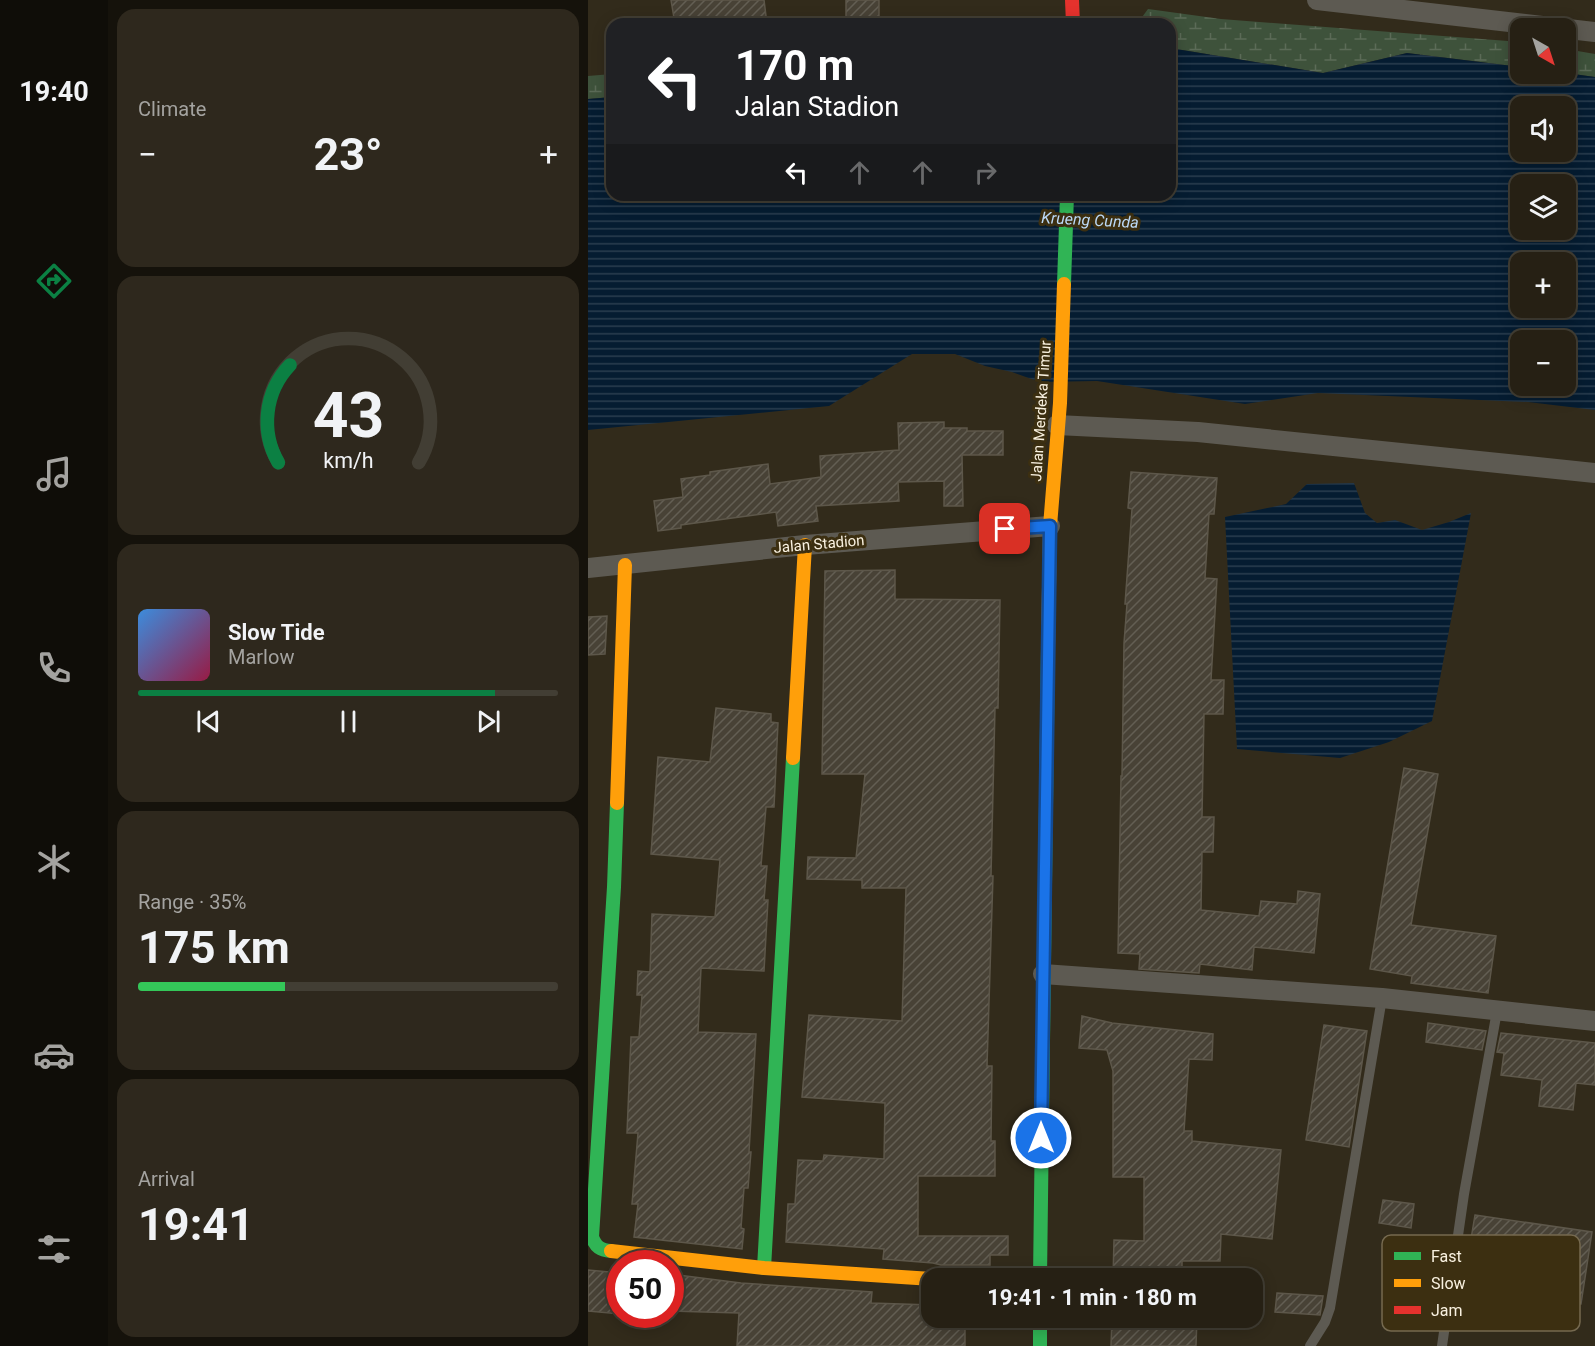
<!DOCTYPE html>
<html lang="en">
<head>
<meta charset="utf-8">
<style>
	body { margin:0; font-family:Roboto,sans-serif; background:#2e281d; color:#f1f3f6; height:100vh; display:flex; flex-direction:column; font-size:22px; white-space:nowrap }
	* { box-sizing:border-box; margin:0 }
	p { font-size:20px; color:#a4a3a0 }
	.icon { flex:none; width:33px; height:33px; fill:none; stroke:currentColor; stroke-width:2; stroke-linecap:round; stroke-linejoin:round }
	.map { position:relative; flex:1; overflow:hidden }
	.details { display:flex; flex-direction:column; gap:9px; padding:9px; background:#15120b; width:480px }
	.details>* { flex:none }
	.banner { position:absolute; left:18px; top:18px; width:570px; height:183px; border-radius:18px; box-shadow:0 3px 15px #0003,0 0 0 2px #423e34; background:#202124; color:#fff; overflow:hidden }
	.needle { width:39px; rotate:141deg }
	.fabs { position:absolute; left:922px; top:18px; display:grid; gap:12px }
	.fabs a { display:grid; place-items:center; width:66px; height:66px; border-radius:12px; background:#262014; box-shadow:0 3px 15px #0003,0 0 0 2px #423e34; font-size:30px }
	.speed { position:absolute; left:18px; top:1250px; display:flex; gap:12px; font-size:30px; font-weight:700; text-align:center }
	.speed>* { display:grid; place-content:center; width:78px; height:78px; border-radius:50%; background:#262014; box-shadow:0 3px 15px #0003,0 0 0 2px #423e34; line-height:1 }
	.speed .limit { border:9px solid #d22; background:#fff; color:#111 }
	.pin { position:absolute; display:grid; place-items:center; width:51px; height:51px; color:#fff; margin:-26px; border-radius:12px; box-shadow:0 3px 9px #0006 }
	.me { position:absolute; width:66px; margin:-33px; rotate:0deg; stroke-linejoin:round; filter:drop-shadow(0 0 4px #0008) }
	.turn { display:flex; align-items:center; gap:21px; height:126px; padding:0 30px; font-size:27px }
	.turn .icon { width:78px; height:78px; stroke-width:2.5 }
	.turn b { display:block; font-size:42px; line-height:51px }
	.lanes { display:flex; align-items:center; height:57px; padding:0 30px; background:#0003; justify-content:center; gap:30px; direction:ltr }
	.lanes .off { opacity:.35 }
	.big { font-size:45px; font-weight:700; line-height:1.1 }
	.details .tile { flex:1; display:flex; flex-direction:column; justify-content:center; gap:9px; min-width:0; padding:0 21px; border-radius:18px; background:#2e281d }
	.details .dial { align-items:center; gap:0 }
	.dial svg { height:156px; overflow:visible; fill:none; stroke:#423e34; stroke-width:7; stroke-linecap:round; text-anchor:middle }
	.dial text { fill:#f1f3f6; stroke:none }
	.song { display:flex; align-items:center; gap:18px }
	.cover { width:72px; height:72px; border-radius:9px; background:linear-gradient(135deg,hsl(210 70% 55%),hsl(340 70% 35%)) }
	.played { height:6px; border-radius:3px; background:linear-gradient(90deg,#0b8043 85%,#423e34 85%) }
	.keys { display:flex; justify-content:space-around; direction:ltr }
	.heat { display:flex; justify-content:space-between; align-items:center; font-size:33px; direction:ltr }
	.charge { height:9px; border-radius:4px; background:linear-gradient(90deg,#34c759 35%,#423e34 0) }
	.trip { position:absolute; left:333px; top:1268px; width:342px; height:60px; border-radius:18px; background:#262014; box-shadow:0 3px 15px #0003,0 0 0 2px #423e34; font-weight:700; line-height:60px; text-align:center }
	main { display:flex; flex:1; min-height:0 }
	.menu { display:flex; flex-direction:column; width:108px; justify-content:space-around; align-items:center; background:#0f0d08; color:#a4a3a0 }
	.menu .icon { width:42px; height:42px }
	.menu .current { color:#0b8043 }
	.menu b { font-size:27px; color:#f1f3f6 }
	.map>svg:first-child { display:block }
	.wetland { fill:url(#wetland-marsh) }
	.water { fill:url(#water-rules); fill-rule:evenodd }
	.building { fill:url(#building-hatch); stroke:#5d574a; stroke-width:1.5 }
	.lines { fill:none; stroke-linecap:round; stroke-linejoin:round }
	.lane { stroke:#5d5a52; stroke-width:10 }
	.street { stroke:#5d5a52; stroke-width:20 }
	.fast { stroke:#30b455; stroke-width:14 }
	.slow { stroke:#ff9f0a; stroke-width:14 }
	.jam { stroke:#e5322d; stroke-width:14 }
	.route-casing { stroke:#114b97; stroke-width:15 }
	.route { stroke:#1a73e8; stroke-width:10 }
	.labels { text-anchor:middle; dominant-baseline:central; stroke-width:6; stroke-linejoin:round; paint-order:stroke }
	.street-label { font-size:15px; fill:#f9f1e0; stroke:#3c2f11 }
	.water-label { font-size:16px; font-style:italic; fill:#bcdaf8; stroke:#3c2f11 }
	.key { fill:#3c2f11; stroke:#75694f; stroke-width:1.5 }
	.key-label { font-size:16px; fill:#f9f1e0 }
</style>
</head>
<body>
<main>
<nav class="menu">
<b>19:40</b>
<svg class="icon current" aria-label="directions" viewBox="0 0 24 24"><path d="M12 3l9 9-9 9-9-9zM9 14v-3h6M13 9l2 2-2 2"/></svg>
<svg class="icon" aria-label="music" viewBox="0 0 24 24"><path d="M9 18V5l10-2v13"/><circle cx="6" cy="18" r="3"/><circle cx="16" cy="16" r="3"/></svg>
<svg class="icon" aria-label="phone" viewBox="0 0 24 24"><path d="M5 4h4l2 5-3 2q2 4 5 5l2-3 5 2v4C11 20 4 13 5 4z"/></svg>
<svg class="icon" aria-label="climate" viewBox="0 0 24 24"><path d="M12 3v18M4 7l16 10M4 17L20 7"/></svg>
<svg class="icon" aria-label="car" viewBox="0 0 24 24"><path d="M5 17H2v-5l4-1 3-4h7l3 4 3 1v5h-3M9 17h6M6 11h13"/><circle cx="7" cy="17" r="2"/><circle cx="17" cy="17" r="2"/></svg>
<svg class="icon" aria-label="filters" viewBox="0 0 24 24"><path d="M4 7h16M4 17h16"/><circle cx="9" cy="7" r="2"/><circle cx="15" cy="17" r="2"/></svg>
</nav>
<section class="details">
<div class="tile"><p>Climate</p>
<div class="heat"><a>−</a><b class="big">23°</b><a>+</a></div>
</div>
<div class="tile dial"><svg viewBox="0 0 100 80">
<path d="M14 69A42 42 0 1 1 86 69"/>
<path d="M14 69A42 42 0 0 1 20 19" stroke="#0b8043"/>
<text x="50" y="56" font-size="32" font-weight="700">43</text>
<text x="50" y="72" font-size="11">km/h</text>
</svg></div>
<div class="tile">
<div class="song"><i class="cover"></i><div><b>Slow Tide</b><p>Marlow</p></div></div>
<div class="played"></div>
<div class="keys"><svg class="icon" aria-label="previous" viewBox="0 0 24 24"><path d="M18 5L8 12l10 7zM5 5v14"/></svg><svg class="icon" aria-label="pause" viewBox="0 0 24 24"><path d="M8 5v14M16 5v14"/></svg><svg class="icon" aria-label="next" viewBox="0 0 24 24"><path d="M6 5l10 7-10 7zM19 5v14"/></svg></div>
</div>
<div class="tile"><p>Range · 35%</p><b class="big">175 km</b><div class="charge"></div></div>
<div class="tile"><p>Arrival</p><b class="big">19:41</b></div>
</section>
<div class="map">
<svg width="1007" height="1346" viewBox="0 0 1007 1346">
	<defs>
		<pattern id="wetland-marsh" width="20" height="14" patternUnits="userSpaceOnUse" patternTransform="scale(1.5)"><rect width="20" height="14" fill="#3e523b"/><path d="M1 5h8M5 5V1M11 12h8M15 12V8" fill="none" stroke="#5b6b57"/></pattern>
		<pattern id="water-rules" width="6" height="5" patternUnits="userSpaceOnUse" patternTransform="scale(1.5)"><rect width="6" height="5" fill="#051c31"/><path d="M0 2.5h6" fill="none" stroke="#2a3d4f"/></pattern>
		<pattern id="building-hatch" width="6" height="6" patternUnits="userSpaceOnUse" patternTransform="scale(1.5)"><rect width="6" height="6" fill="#484236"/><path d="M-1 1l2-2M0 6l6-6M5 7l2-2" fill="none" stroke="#635e53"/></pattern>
	</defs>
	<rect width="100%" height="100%" fill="#322b1b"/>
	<!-- wetland -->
	<path class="wetland" d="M560,9L633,19L933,42V67L819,53L735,73L582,48V24H549Z
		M978,49L1007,54V77L978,73Z
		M24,74V97L0,99V76Z"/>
	<!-- water -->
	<path class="water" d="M582,48L735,73L819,53L933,67V74L978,73L1007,77V410L940,402L730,393L657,404L509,381L452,382L424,372L397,366L367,354H324L241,406L0,430V99L24,97V195H582ZM933,106H978V152H933ZM933,184H978V230H933ZM933,262H978V308H933ZM933,340H978V386H933Z
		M766,483L777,513L789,523L807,520L834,530L861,522L883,513L844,721L801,742L752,758L649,749L637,517L698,504L719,484Z"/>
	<!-- building -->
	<path class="building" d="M83,0H176L179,24H87Z
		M258,0H291V20L258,21Z
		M356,422V428H379V431H415V455H374L375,506H356V481L310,482L311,501L228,506L230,521L190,526L188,512L93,525V528L70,531L66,501L95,497L93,479L122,475V472L180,464L182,484L233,477L232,456L311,450L310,423Z
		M543,472L629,478L626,514H621L617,578L629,579L623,680H636L635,714H616L614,817H626L625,852H614L613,910L671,916L673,901L709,904L710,891L732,894L726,953L666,947L664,970L612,964L611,973L551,969L552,954L530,953L533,776H534L536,643L539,604H537L544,509L540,508Z
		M307,570V599L412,600L410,708H407L403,876H405L399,1066H404L403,1141H407V1176H330V1236H420V1255H402V1265H353L345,1263L295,1259L296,1249L198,1242L200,1204H207L210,1160L235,1161L236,1155L296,1159L297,1103L214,1097L221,1015L314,1021L318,888H274V880L219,879L220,857L268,858L277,774H234L237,571Z
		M19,616L17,654L0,655V617Z
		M128,708L183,714V722L190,723L186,807H178L173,866H179L176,900H180L176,971L113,968L110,1032L168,1034L161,1152H163L160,1188H156L153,1228L156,1229L154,1249L46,1237L50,1204H44L50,1133H39L43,1037H51L54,995H49L50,971L62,972L64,914L127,917L132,860L63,854L70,757L122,762Z
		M816,768L850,774L823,925L908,936L900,993L823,983L824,976L782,969Z
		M494,1016L524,1023L625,1034L624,1060L601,1059L596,1131H604V1141L693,1150L684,1239L633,1234L632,1261H594V1278H525L526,1240L556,1241V1177H525V1071L519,1050L491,1048Z
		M840,1023L898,1031L894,1050L838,1042Z
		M736,1025L779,1031L761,1147L718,1140Z
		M913,1033L1007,1043V1085L988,1083L985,1110L951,1106L954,1080L913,1075L916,1053L909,1052Z
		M795,1200L826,1204L823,1228L791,1223Z
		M887,1215L1004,1232L993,1304L972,1301L981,1247L942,1242L937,1271L879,1263Z
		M0,1270L32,1273V1314L0,1311Z
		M90,1275L153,1283L284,1292L283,1303L344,1305V1317H377V1346H149L151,1313L82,1311V1280H90Z
		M689,1293L735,1296L732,1315L687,1312Z
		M524,1317H609L608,1346H523Z"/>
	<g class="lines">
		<!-- lane -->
		<path class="lane" d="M722,1346L737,1322L742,1308L794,998
			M854,1346L876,1194L909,1011"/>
		<!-- street -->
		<path class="street" d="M729,0L1007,32
			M469,425L610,432L1007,473
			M0,568L217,545L462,526
			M455,974L794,998L1007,1021"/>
		<!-- fast -->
		<path class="fast" d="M476,284L479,195
			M23,1251C12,1250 8,1247 4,1237L26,887L29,803
			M176,1268L205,758
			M452,1278L460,648
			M452,1317V1346"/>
		<!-- slow -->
		<path class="slow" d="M460,648L462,526L472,403L476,284
			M205,758L217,545
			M29,803L37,565
			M23,1251L176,1268L344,1279"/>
		<!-- jam -->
		<path class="jam" d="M484,0L485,24"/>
	</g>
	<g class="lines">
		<!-- route casing -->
		<g class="route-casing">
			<path id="route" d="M417,529L462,526L453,1138"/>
		</g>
		<!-- route -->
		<use href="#route" class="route"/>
	</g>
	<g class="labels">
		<!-- street labels -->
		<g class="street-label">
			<text transform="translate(453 411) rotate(-86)">Jalan Merdeka Timur</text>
			<text transform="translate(231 544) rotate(-5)">Jalan Stadion</text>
		</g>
		<!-- water labels -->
		<g class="water-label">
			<text transform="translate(502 220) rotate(3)">Krueng Cunda</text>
		</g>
	</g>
	<!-- legend -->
	<rect x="794" y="1235" width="198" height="96" rx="9" class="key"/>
	<rect x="806" y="1252" width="27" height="8" fill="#30b455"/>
	<rect x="806" y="1279" width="27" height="8" fill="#ff9f0a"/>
	<rect x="806" y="1306" width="27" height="8" fill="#e5322d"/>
	<g class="key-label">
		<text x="843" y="1262">Fast</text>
		<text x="843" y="1289">Slow</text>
		<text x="843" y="1316">Jam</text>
	</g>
</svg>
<div class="fabs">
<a><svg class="needle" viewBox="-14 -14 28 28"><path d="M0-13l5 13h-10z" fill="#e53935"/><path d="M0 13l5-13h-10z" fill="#a4a3a0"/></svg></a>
<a><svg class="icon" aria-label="sound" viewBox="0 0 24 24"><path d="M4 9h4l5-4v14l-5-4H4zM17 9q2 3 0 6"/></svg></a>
<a><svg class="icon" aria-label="layers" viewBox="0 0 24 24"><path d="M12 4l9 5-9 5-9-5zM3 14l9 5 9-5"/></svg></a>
<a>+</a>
<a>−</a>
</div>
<div class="speed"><div class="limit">50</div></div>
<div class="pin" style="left:417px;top:529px;background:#d93025"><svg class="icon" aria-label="arrive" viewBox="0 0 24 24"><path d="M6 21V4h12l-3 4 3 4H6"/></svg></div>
<svg class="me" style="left:453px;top:1138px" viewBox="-20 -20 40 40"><circle r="17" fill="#1a73e8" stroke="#fff" stroke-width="3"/><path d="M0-11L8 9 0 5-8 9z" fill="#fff"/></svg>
<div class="trip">19:41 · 1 min · 180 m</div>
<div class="banner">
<div class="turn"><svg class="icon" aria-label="left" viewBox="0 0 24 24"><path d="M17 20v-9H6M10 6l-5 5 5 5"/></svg><div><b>170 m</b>Jalan Stadion</div></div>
<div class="lanes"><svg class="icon" aria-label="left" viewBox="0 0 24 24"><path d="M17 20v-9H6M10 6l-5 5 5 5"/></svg><svg class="icon off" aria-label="ahead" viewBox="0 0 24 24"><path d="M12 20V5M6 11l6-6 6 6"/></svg><svg class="icon off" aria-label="ahead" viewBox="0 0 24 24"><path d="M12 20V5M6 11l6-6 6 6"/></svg><svg class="icon off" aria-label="right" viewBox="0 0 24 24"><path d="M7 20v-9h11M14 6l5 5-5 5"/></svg></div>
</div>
</div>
</main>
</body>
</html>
